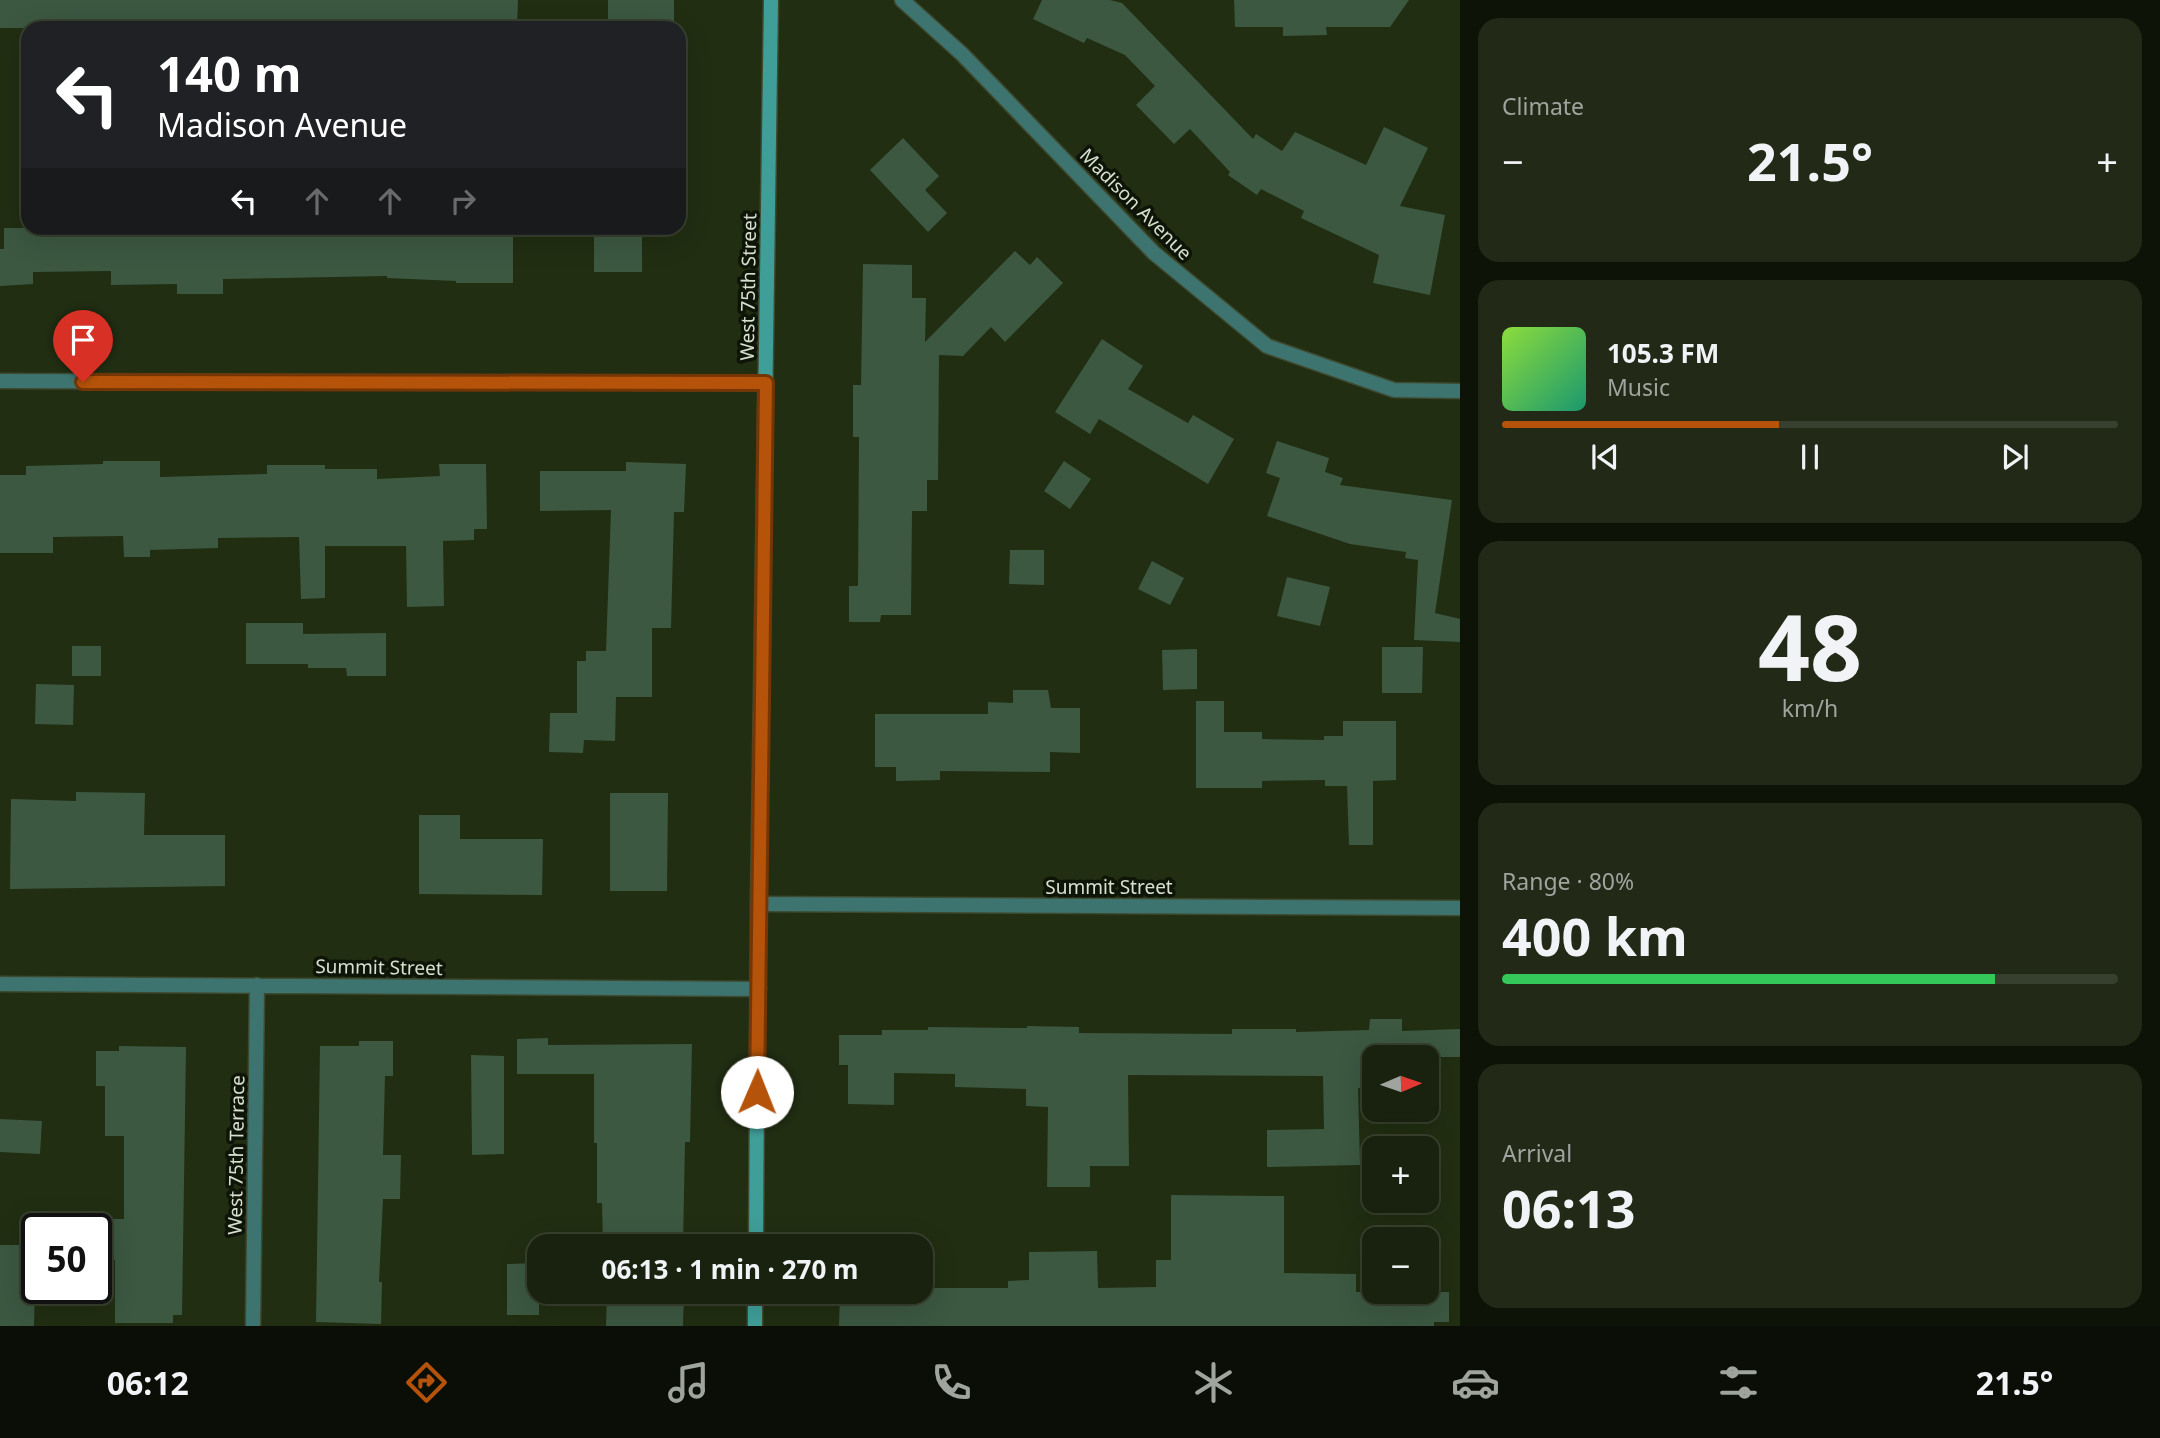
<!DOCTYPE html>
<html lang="en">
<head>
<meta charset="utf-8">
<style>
	body { margin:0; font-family:"Noto Sans",sans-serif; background:#222a17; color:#f1f3f6; height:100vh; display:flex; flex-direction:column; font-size:26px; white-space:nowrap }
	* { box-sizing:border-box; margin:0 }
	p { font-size:23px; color:#9fa49e }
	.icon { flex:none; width:38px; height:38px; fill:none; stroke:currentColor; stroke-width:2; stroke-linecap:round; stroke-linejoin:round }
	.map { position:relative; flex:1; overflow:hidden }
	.panel { display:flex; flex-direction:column; gap:18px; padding:18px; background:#0e1308; width:700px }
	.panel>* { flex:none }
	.hud { position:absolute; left:21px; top:21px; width:665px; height:214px; border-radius:21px; box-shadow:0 7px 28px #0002,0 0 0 2px #373f2e; background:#202124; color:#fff; overflow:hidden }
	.needle { width:46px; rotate:88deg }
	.tools { position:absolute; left:1362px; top:1045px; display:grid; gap:14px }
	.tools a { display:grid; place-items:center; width:77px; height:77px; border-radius:14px; background:#19220e; box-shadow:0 7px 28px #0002,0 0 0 2px #373f2e; font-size:35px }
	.speed { position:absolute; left:21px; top:1213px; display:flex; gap:14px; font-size:35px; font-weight:700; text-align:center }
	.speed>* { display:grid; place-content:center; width:91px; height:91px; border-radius:50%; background:#19220e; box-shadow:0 7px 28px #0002,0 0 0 2px #373f2e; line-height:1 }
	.speed .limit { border:4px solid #111; border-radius:10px; background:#fff; color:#111 }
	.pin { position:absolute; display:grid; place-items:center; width:60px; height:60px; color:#fff; margin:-72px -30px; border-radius:50% 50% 50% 0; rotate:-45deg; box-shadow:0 0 7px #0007 }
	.pin .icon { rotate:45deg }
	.me { position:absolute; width:77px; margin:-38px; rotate:1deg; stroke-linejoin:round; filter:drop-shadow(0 0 5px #0008) }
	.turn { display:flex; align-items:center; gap:24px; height:147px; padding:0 21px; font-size:32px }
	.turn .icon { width:91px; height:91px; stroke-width:2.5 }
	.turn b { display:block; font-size:49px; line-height:60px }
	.lanes { display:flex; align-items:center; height:66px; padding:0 21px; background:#0003; justify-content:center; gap:35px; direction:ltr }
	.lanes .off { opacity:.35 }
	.big { font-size:52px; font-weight:700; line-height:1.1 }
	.panel .card { flex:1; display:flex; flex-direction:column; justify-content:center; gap:10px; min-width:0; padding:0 24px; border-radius:21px; background:#222a17 }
	.panel .dial { align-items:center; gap:0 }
	.dial b { font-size:91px; line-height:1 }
	.song { display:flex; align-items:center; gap:21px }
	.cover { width:84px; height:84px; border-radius:10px; background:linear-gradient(135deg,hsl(90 70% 55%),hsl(160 70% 35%)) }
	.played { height:7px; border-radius:4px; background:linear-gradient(90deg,#b45309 45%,#373f2e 45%) }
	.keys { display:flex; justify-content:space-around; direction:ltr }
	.heat { display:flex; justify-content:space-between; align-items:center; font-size:38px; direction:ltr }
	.charge { height:10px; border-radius:5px; background:linear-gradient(90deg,#34c759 80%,#373f2e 0) }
	.trip { position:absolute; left:527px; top:1234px; width:406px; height:70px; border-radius:21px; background:#19220e; box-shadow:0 7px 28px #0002,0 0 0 2px #373f2e; font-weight:700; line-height:70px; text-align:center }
	.tab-bar { display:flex; height:112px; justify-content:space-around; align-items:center; background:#0a0e06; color:#9fa49e }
	.tab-bar .icon { width:49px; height:49px }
	.tab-bar .on { color:#b45309 }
	.tab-bar b { font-size:32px; color:#f1f3f6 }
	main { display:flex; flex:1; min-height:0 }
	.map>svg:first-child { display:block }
	.building { fill:#3c5841 }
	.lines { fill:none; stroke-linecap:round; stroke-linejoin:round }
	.street-casing { stroke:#3e4a30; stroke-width:17 }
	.secondary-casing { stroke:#3e4a30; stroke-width:17 }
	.street { stroke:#3d7470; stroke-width:14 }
	.secondary { stroke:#3f9e98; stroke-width:14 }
	.route-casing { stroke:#753606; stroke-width:18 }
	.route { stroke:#b45309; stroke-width:12 }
	.labels { text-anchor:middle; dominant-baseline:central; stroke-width:7; stroke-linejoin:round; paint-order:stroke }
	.street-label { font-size:19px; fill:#d6e0ce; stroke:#0e1408 }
</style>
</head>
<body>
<main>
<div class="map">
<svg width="1460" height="1326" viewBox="0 0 1460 1326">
	<rect width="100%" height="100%" fill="#212e12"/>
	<!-- building -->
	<path class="building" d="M0,0H518L517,28H0Z
		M608,0H674V28H608Z
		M1042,0H1110L1122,3L1253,139L1256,134L1282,151L1295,132L1366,165L1384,127L1428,148L1400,206L1445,215L1430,295L1373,283L1379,255L1301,218L1304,211L1261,189L1257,195L1228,175L1230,172L1190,129L1174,144L1136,105L1155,86L1125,55L1087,38L1084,43L1033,19Z
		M1234,0H1409L1390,27H1326L1327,35L1283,36V27H1235Z
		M903,138L939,176L925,190L947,213L928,232L870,170Z
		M4,228H513V283H456V281L387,278V276L223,279V294H177V284L111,285V271L33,272V284L0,286V249H4Z
		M594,228H642V272H594Z
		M1015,251L1030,265L1037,257L1063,283L1005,342L991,327L963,356L939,355L938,480H927V511H912L911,615H881L880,622H849V586H858L859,437H853V385H861L863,264L912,265V298H926L925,342Z
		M1102,339L1143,366L1128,389L1188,423L1193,415L1234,439L1208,484L1099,419L1090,434L1055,412Z
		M1277,441L1329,458L1325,472L1343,478L1340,485L1452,500L1435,613L1460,619V642L1414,640L1418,560L1405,558L1406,552L1350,544L1267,516L1280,478L1266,473Z
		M103,461H160V477L267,474V465H325V469H377V479L440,476L439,464H486L487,529H474V540L443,541L444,606L407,607L406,546H325V598L301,599L299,537L218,538V548L150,550V557H124L123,536L53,537V553H0V475H26V466L103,464Z
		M1064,461L1091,479L1070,509L1044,491Z
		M626,462L686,464L684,512H674L671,628H652V697H616L615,741L584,740L583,753L549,752L550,713H577V661H586V651H606L611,510L540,511V471H626Z
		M1010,550H1044V585L1009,584Z
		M1152,561L1184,578L1170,605L1138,589Z
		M1287,577L1330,587L1320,626L1277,616Z
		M246,623H303V634L386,633V676H347L346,668H308V664H246Z
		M72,646H101V676H72Z
		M1382,647H1423L1422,693H1382Z
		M1197,649V689L1163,690L1162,650Z
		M36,684L74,685L73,725L35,724Z
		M1013,690H1048L1051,708H1080V753L1050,752V772L940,771V780L896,781V767H875V714H988V702L1013,703Z
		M1196,701H1224V732H1262V739L1324,740V736H1343V721H1396V780L1373,781V845H1349L1347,786H1325V780L1262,781V788H1196Z
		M76,792L145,793L144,835H225V886L10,889L11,799L76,801Z
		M610,793H668L667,891H610Z
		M419,815H460V839H543L542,895L419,894Z
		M1370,1019H1402V1031L1460,1029V1057H1374V1088H1358L1360,1165L1267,1167V1130L1324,1129L1323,1076L1128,1075L1129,1166H1090V1187H1047L1048,1107L1026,1106V1089L955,1087V1074L894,1073V1105L848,1104V1065H839V1035H882V1030H928V1027L1027,1028V1026L1079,1027V1033L1232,1034V1029H1296V1032L1369,1030Z
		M548,1038V1045L692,1044L690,1142H685L683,1246H603L602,1203H597V1143H594V1074H517V1039Z
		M359,1041H393V1076H385L383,1155H401L400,1199H383L379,1282H382L381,1324L316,1322L320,1046H359Z
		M119,1046L186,1047L182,1315H173V1323H115V1260H111V1219H124V1136H105V1086H96V1051H119Z
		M471,1055L504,1056V1154L472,1155Z
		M0,1119L42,1121L40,1154L0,1152Z
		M1171,1195L1284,1196V1273L1356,1274V1292H1449V1322H1434V1326H839L840,1292H920V1288H1008V1281L1029,1280V1252L1097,1251L1098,1288L1156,1287V1260H1171Z
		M0,1245H36L34,1326H0Z
		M539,1263V1315H507V1264Z
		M607,1292H684L683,1326H606Z"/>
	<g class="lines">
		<!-- street casing -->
		<g class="street-casing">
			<path id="street" d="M902,0L962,54L1154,253L1267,346L1394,390L1460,391
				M0,381L766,383
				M758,904L1460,908
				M0,984L759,989
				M253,1326L257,985"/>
		</g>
		<!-- secondary casing -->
		<g class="secondary-casing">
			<path id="secondary" d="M756,1246L758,904L771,0
				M755,1326V1292"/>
		</g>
		<!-- street -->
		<use href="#street" class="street"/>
		<!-- secondary -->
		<use href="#secondary" class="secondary"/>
	</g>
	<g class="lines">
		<!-- route casing -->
		<g class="route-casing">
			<path id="route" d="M83,382L766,383L757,1092"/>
		</g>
		<!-- route -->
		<use href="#route" class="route"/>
	</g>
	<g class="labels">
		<!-- street labels -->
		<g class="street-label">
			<text transform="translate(1136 204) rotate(45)">Madison Avenue</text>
			<text transform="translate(748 287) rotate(-89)">West 75th Street</text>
			<text x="1109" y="887">Summit Street</text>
			<text transform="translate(379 967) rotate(1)">Summit Street</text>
			<text transform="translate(236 1155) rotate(-89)">West 75th Terrace</text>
		</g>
	</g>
</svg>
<div class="tools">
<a><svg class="needle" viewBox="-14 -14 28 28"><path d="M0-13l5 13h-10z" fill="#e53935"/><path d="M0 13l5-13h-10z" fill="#9fa49e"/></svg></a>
<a>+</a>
<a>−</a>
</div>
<div class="speed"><div class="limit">50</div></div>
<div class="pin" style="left:83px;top:382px;background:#d93025"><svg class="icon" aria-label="arrive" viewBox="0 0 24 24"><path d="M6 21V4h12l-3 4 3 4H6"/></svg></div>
<svg class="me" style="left:757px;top:1092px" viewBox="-20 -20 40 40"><circle r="19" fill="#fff"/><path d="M0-13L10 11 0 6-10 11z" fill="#b45309"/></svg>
<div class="trip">06:13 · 1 min · 270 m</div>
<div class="hud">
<div class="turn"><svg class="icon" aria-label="left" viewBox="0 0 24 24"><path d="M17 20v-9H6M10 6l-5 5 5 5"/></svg><div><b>140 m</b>Madison Avenue</div></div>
<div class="lanes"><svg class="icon" aria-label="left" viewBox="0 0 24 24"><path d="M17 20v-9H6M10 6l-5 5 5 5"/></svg><svg class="icon off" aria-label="ahead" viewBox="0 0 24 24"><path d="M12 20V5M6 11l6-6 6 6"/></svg><svg class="icon off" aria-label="ahead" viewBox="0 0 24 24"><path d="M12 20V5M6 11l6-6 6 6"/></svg><svg class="icon off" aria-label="right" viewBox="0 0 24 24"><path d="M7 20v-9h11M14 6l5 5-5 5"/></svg></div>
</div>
</div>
<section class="panel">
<div class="card"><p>Climate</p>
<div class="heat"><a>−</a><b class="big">21.5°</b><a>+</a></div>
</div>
<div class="card">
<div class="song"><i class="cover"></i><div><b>105.3 FM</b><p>Music</p></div></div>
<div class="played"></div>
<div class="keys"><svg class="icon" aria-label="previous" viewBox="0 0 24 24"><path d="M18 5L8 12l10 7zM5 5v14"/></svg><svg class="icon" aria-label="pause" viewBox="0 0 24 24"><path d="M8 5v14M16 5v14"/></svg><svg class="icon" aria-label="next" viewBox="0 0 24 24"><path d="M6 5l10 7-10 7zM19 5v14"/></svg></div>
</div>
<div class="card dial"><b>48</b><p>km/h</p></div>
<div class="card"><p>Range · 80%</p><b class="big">400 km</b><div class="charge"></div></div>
<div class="card"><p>Arrival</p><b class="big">06:13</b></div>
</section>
</main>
<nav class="tab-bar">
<b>06:12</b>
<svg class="icon on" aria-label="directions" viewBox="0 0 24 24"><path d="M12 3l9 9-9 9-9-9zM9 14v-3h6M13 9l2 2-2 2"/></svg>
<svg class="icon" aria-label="music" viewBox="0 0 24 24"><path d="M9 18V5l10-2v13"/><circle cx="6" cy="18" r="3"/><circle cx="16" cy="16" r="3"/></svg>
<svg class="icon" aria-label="phone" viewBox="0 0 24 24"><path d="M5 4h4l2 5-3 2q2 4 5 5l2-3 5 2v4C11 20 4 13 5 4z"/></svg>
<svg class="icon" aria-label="climate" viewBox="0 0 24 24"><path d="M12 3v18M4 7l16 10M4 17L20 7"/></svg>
<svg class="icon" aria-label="car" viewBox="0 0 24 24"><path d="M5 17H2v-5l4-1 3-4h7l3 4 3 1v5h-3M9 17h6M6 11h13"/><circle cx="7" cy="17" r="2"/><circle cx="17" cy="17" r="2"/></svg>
<svg class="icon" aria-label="filters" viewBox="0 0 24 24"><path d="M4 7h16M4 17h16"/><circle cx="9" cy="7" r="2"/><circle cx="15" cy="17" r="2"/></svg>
<b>21.5°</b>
</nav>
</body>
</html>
